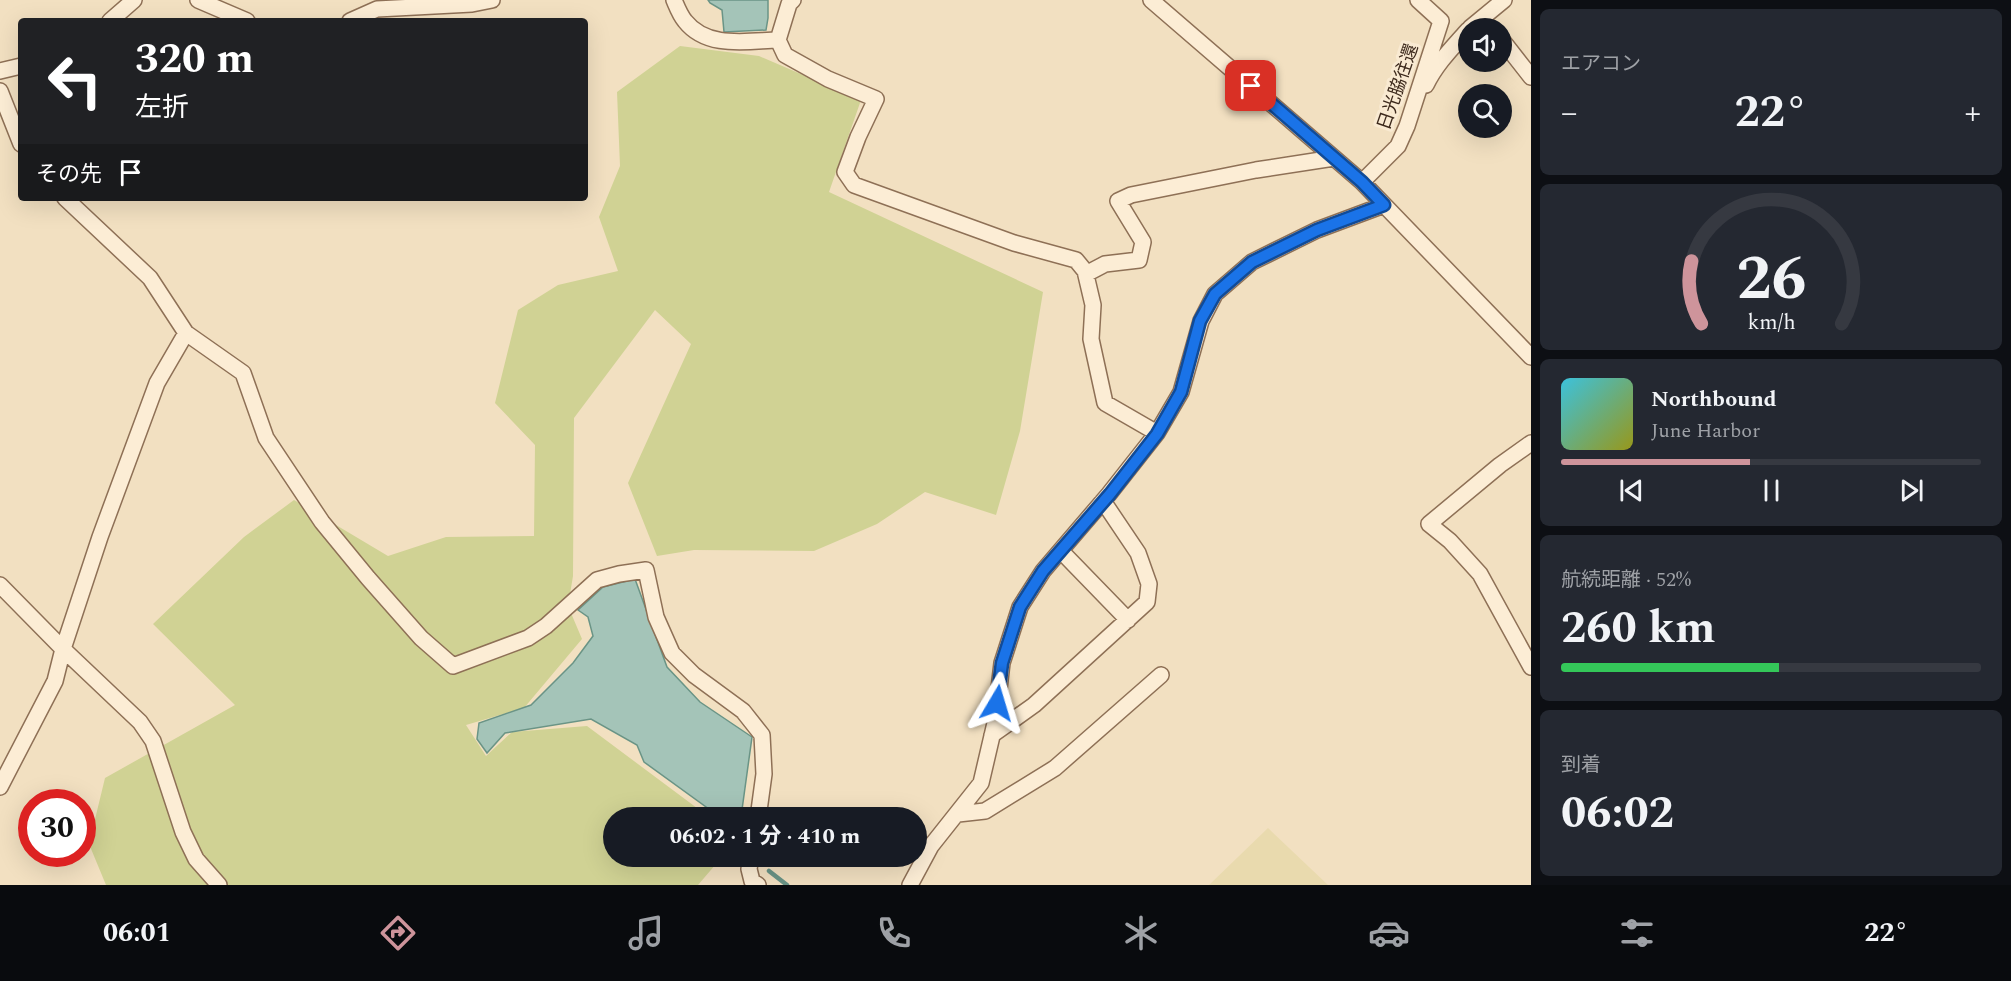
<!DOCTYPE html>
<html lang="ja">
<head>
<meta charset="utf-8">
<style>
	body { margin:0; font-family:Spectral,"Noto Sans JP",serif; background:#242831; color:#f1f3f6; height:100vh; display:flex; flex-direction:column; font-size:22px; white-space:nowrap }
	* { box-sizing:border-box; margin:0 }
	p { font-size:20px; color:#9ea1a6 }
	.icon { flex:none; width:33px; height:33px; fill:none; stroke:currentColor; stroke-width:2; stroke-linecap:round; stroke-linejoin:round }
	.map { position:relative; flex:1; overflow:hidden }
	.drawer { display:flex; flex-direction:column; gap:9px; padding:9px; background:#0d0f14; width:480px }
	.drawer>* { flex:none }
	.top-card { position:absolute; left:18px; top:18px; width:570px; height:183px; border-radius:6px; box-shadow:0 6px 24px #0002; background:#202124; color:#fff; overflow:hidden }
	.tools { position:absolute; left:1458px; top:18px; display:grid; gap:12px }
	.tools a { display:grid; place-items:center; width:54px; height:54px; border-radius:50%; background:#171b24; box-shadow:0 6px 24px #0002; font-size:30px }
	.speed { position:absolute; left:18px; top:789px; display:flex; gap:12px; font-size:30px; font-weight:700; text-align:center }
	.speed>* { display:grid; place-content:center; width:78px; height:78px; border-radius:50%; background:#171b24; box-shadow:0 6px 24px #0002; line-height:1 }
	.speed .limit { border:9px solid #d22; background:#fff; color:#111 }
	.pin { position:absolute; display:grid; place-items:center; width:51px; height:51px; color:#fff; margin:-26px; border-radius:12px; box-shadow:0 3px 9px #0006 }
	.me { position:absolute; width:66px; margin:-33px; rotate:7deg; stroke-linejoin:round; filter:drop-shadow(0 0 4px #0008) }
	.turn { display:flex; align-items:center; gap:21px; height:126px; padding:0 18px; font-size:27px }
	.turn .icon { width:78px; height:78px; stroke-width:2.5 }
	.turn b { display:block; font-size:42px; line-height:51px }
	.then { display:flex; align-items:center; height:57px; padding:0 18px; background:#0003; gap:12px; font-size:22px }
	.big { font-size:45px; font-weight:700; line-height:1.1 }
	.drawer .tile { flex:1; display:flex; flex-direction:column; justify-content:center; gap:9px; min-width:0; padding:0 21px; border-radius:9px; background:#242831 }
	.drawer .dial { align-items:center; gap:0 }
	.dial svg { height:156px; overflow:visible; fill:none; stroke:#363941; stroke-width:7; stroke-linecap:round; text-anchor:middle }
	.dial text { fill:#f1f3f6; stroke:none }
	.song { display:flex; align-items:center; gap:18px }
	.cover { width:72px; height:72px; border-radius:9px; background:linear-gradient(135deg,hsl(190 70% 55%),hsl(60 70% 35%)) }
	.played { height:6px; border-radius:3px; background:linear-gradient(90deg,#ce949b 45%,#363941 45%) }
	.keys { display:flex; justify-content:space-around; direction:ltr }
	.heat { display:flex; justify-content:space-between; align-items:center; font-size:33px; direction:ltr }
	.charge { height:9px; border-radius:4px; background:linear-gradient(90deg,#34c759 52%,#363941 0) }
	.trip { position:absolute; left:603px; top:807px; width:324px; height:60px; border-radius:30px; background:#171b24; box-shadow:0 6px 24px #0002; font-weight:700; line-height:60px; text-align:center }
	.tab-bar { display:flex; height:96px; justify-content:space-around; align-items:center; background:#090b0e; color:#9ea1a6 }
	.tab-bar .icon { width:42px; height:42px }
	.tab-bar .current { color:#ce949b }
	.tab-bar b { font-size:27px; color:#f1f3f6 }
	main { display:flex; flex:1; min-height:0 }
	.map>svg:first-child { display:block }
	.farmland { fill:#e9daae }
	.green { fill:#d0d294 }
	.water { fill:#a4c4b8; stroke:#6a9486; stroke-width:1.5 }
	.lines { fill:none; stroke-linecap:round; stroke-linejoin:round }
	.stream { stroke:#6a9486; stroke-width:4.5 }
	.minor-casing { stroke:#8e7056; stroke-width:18 }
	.minor { stroke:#fcedd5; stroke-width:15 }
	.route-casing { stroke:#114b97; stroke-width:15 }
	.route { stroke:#1a73e8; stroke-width:10 }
	.labels { text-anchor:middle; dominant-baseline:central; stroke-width:6; stroke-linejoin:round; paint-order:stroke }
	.street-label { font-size:18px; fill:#3c291c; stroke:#f9ead2 }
</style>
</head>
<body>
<main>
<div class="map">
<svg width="1531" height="885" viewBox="0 0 1531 885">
	<rect width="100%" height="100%" fill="#f2e0c1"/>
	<!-- farmland -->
	<path class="farmland" d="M1268,828L1328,885H1209Z"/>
	<!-- green -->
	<path class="green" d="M680,46L759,56L861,100L829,192L1043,292L1020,431L996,515L925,492L877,524L814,551L694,550L657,556L628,483L691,344L655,310L574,418L573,576L568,606L582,639L524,708L466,725L486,756L512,732L587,726L709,817L614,818V856L722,857L698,885H106L89,844L105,778L235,705L153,624L244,537L294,500L388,556L446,537L534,536L535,445L495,403L518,310L558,285L618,271L599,217L620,166L617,92Z"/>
	<!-- water -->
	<path class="water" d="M708,0H768V18L766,30L724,32L722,10L710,3Z
		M635,579L667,667L700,702L752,737L741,817H720L644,762L637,745L591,719L505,733L487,753L477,739L479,723L531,705L573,663L593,636L588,617L578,610L603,587Z"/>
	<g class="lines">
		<!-- stream -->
		<path class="stream" d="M769,871L787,885"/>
		<!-- minor casing -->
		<g class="minor-casing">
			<path id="minor" d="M198,0L247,21
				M674,0C677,7 680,15 685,21C707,49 746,41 778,40
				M793,0L789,4L778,40L785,55L828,79L876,99L858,137L845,172L854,185L1014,243L1076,260L1085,271L1093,305L1091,339L1105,403L1157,433
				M1151,0L1362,182L1531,357
				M110,21L134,0
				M350,21L377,9L472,4L492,0
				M1470,28L1504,0
				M1502,40L1531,77
				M0,71L21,66
				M1426,85C1436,64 1453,47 1468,30
				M0,91L21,144
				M1362,182L1398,146L1407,126L1441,21L1418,0
				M65,198L150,278L186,333L243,373L266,438L322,522L368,578L421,638L453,666L528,638L546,626L597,580L619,574L646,570L656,617L672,653L694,675L743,711L762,735L764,774L758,818
				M1086,274L1105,264L1139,260L1143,242L1118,201L1131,195L1256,170L1334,158
				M1531,443L1500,465L1429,524L1450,541L1480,574L1531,667
				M1061,551L1128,620
				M0,585L63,649L140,722L153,741L183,832L196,859L219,885
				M992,735L1034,705L1147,602L1149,584L1138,553L1103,501
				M0,787L55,681L63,649L100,537L157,383L186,333
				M958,814L985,811L1055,768L1161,675
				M751,856L749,869L752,881L758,885
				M910,885L931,846L981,783L995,723L1002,663L1020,607L1043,571L1109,494L1157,433L1181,392L1201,321L1215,294L1252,262L1317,230L1384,205"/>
		</g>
		<!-- minor -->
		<use href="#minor" class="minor"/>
	</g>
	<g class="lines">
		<!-- route casing -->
		<g class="route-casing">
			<path id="route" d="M997,703L1002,663L1020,607L1043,571L1110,494L1157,434L1181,392L1200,321L1215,294L1252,262L1317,230L1384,205L1362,182L1251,86"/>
		</g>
		<!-- route -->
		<use href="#route" class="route"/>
	</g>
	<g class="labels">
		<!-- street labels -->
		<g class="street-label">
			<text transform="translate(1398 87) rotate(-71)">日光脇往還</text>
		</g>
	</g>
</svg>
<div class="tools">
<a><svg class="icon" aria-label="sound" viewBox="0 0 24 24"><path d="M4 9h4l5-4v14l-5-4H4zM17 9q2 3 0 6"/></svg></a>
<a><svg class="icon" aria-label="search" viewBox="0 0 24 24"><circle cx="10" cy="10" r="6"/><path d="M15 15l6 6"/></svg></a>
</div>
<div class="speed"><div class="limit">30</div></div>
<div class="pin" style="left:1251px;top:86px;background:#d93025"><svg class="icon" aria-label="arrive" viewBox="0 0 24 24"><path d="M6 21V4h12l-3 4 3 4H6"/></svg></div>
<svg class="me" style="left:997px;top:703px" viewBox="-20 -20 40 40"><path d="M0-17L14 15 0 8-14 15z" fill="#1a73e8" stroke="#fff" stroke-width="4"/></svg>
<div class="trip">06:02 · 1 分 · 410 m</div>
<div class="top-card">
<div class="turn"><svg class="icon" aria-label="left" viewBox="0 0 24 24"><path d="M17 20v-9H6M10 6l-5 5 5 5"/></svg><div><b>320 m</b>左折</div></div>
<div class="then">その先<svg class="icon" aria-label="arrive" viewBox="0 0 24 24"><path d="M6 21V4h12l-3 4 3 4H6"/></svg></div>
</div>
</div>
<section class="drawer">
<div class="tile"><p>エアコン</p>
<div class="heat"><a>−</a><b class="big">22°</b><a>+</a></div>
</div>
<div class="tile dial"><svg viewBox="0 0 100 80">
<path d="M14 69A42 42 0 1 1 86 69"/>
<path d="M14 69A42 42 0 0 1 9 37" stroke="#ce949b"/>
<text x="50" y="56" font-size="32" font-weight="700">26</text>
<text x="50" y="72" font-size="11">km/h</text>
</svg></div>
<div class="tile">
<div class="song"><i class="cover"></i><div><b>Northbound</b><p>June Harbor</p></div></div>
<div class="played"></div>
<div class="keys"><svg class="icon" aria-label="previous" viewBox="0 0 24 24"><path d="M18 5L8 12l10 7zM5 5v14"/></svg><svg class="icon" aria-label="pause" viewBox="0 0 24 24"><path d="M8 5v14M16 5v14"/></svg><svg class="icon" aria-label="next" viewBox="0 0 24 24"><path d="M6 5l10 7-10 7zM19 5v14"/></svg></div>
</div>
<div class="tile"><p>航続距離 · 52%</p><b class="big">260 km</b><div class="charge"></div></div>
<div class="tile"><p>到着</p><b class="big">06:02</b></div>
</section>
</main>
<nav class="tab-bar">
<b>06:01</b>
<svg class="icon current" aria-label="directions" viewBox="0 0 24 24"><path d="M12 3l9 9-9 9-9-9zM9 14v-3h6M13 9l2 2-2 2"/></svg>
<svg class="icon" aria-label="music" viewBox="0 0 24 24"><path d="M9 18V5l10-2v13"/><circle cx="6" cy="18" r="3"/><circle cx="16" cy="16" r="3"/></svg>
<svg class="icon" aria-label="phone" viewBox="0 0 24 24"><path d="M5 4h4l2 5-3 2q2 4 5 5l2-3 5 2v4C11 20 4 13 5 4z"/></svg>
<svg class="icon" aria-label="climate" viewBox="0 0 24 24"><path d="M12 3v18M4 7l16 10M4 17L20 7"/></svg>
<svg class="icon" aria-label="car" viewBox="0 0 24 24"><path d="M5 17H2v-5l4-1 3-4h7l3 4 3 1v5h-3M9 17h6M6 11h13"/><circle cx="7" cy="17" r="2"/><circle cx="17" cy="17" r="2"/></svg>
<svg class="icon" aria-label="filters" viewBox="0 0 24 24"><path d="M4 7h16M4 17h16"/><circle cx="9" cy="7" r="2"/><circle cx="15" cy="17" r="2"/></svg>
<b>22°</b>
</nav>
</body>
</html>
